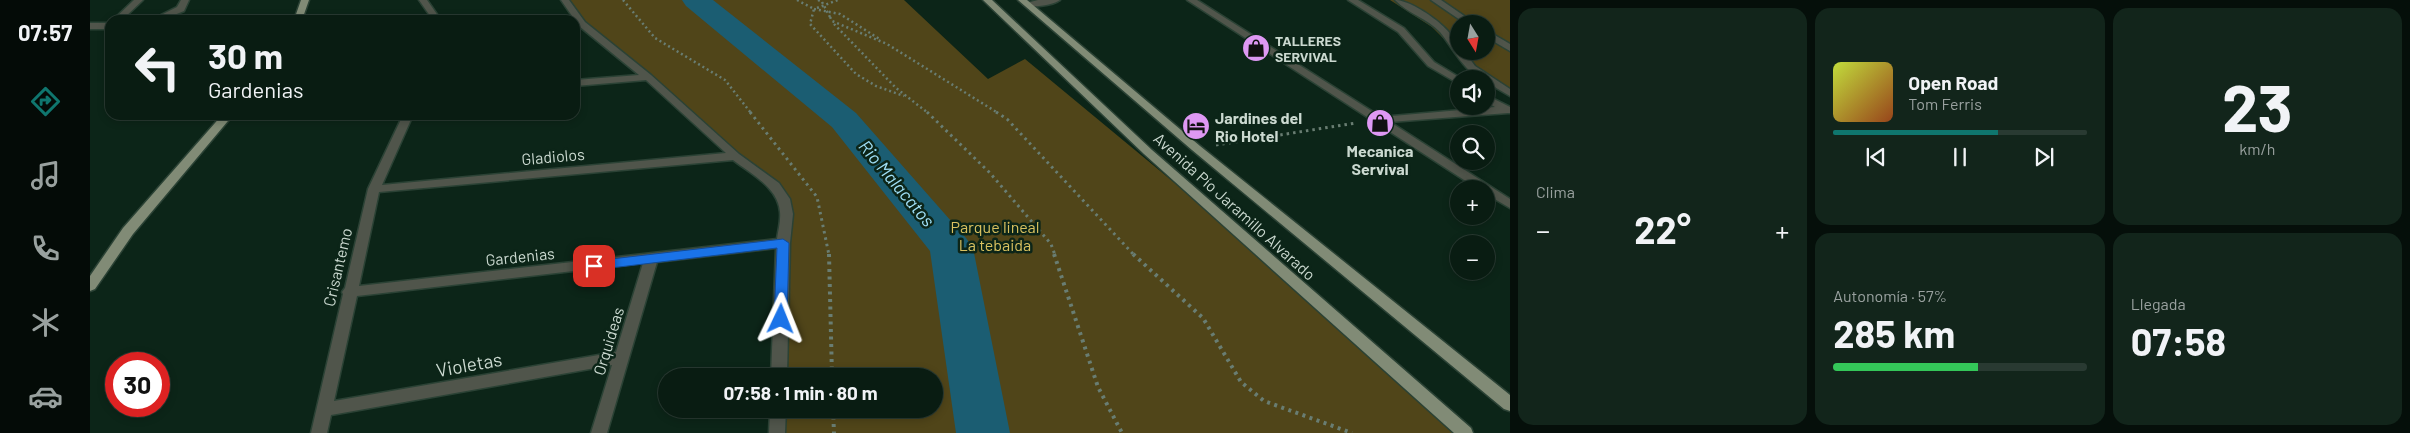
<!DOCTYPE html>
<html lang="es">
<head>
<meta charset="utf-8">
<style>
	body { margin:0; font-family:Barlow,sans-serif; background:#12251b; color:#f1f3f6; height:100vh; display:flex; flex-direction:column; font-size:19px; white-space:nowrap }
	* { box-sizing:border-box; margin:0 }
	p { font-size:16px; color:#99a19f }
	.icon { flex:none; width:28px; height:28px; fill:none; stroke:currentColor; stroke-width:2; stroke-linecap:round; stroke-linejoin:round }
	.map { position:relative; flex:1; overflow:hidden }
	.sheet { display:flex; flex-direction:column; gap:8px; padding:8px; background:#050f0a; width:900px }
	.sheet>* { flex:none }
	.guide { position:absolute; left:15px; top:15px; width:475px; height:105px; border-radius:15px; box-shadow:0 2px 8px #0003,0 0 0 1px #293a32; background:#091c12; color:#f1f3f6; overflow:hidden }
	.needle { width:32px; rotate:169deg }
	.controls { position:absolute; left:1360px; top:15px; display:grid; gap:10px }
	.controls a { display:grid; place-items:center; width:45px; height:45px; border-radius:50%; background:#091c12; box-shadow:0 2px 8px #0003,0 0 0 1px #293a32; font-size:25px }
	.speed { position:absolute; left:15px; top:352px; display:flex; gap:10px; font-size:25px; font-weight:700; text-align:center }
	.speed>* { display:grid; place-content:center; width:65px; height:65px; border-radius:50%; background:#091c12; box-shadow:0 2px 8px #0003,0 0 0 1px #293a32; line-height:1 }
	.speed .limit { border:8px solid #d22; background:#fff; color:#111 }
	.pin { position:absolute; display:grid; place-items:center; width:42px; height:42px; color:#fff; margin:-21px; border-radius:10px; box-shadow:0 2px 8px #0006 }
	.me { position:absolute; width:55px; margin:-28px; rotate:2deg; stroke-linejoin:round; filter:drop-shadow(0 0 4px #0008) }
	.turn { display:flex; align-items:center; gap:18px; height:105px; padding:0 20px; font-size:22px }
	.turn .icon { width:65px; height:65px; stroke-width:2.5 }
	.turn b { display:block; font-size:35px; line-height:42px }
	.big { font-size:38px; font-weight:700; line-height:1.1 }
	.sheet .widget { flex:1; display:flex; flex-direction:column; justify-content:center; gap:8px; min-width:0; padding:0 18px; border-radius:15px; background:#12251b }
	.sheet .dial { align-items:center; gap:0 }
	.dial b { font-size:65px; line-height:1 }
	.song { display:flex; align-items:center; gap:15px }
	.cover { width:60px; height:60px; border-radius:8px; background:linear-gradient(135deg,hsl(70 70% 55%),hsl(20 70% 35%)) }
	.played { height:5px; border-radius:2px; background:linear-gradient(90deg,#0f766e 65%,#293a32 65%) }
	.keys { display:flex; justify-content:space-around; direction:ltr }
	.heat { display:flex; justify-content:space-between; align-items:center; font-size:28px; direction:ltr }
	.charge { height:8px; border-radius:4px; background:linear-gradient(90deg,#34c759 57%,#293a32 0) }
	.sheet .tiles { flex:1; display:grid; gap:8px; grid-template-columns:repeat(3,1fr) }
	.widget:first-child { grid-row:span 2 }
	.trip { position:absolute; left:568px; top:368px; width:285px; height:50px; border-radius:25px; background:#091c12; box-shadow:0 2px 8px #0003,0 0 0 1px #293a32; font-weight:700; line-height:50px; text-align:center }
	main { display:flex; flex:1; min-height:0 }
	.tabs { display:flex; flex-direction:column; width:90px; justify-content:space-around; align-items:center; background:#040b07; color:#99a19f }
	.tabs .icon { width:35px; height:35px }
	.tabs .current { color:#0f766e }
	.tabs b { font-size:22px; color:#f1f3f6 }
	.map>svg:first-child { display:block }
	.green { fill:#504519; fill-rule:evenodd }
	.lines { fill:none; stroke-linecap:round; stroke-linejoin:round }
	.river { fill:#1b5d72; fill-rule:evenodd }
	.minor-casing { stroke:#2b4235; stroke-width:3 }
	.major-casing { stroke:#2b4235; stroke-width:3 }
	.path-far2 { stroke:#697d72; stroke-width:2.5; stroke-dasharray:2 3; stroke-linecap:butt }
	.path-far1 { stroke:#697d72; stroke-width:3; stroke-dasharray:2.5 4; stroke-linecap:butt }
	.path { stroke:#697d72; stroke-width:4; stroke-dasharray:3 4.5; stroke-linecap:butt }
	.minor { fill:#50554b; fill-rule:evenodd }
	.major { fill:#818b76; fill-rule:evenodd }
	.path-bridge { stroke:#697d72; stroke-width:2.5; stroke-dasharray:2 3; stroke-linecap:butt }
	.route { fill:#1a73e8; stroke:#114b97 }
	.labels { text-anchor:middle; dominant-baseline:central; stroke-width:5; stroke-linejoin:round; paint-order:stroke }
	.far-poi-label { font-size:14px; font-weight:bold; fill:#cbd9d0; stroke:#0c2518; text-anchor:start }
	.poi-label { font-size:16px; font-weight:bold; fill:#cbd9d0; stroke:#0c2518; text-anchor:start }
	.street-label { font-size:16px; fill:#cbd9d0; stroke:#0c2518 }
	.park-label { font-size:16px; fill:#d9c160; stroke:#0c2518 }
	.water-label { font-size:18px; font-style:italic; fill:#a0e0f8; stroke:#0c2518 }
	.near-street-label { font-size:19px; fill:#cbd9d0; stroke:#0c2518 }
</style>
</head>
<body>
<main>
<nav class="tabs">
<b>07:57</b>
<svg class="icon current" aria-label="directions" viewBox="0 0 24 24"><path d="M12 3l9 9-9 9-9-9zM9 14v-3h6M13 9l2 2-2 2"/></svg>
<svg class="icon" aria-label="music" viewBox="0 0 24 24"><path d="M9 18V5l10-2v13"/><circle cx="6" cy="18" r="3"/><circle cx="16" cy="16" r="3"/></svg>
<svg class="icon" aria-label="phone" viewBox="0 0 24 24"><path d="M5 4h4l2 5-3 2q2 4 5 5l2-3 5 2v4C11 20 4 13 5 4z"/></svg>
<svg class="icon" aria-label="climate" viewBox="0 0 24 24"><path d="M12 3v18M4 7l16 10M4 17L20 7"/></svg>
<svg class="icon" aria-label="car" viewBox="0 0 24 24"><path d="M5 17H2v-5l4-1 3-4h7l3 4 3 1v5h-3M9 17h6M6 11h13"/><circle cx="7" cy="17" r="2"/><circle cx="17" cy="17" r="2"/></svg>
</nav>
<div class="map">
<svg width="1420" height="433" viewBox="0 0 1420 433">
	<rect width="100%" height="100%" fill="#0c2518"/>
	<!-- green -->
	<path class="green" d="M475,0H814L898,79L935,59L1203,281L1375,433H687L688,409H844V376H689L694,199L492,24Z
		M1300,0H1420V93L1388,73L1342,27ZM1369,24H1396V51H1369Z"/>
	<g class="lines">
		<!-- river -->
		<path class="river" d="M592,0H623L766,113L876,238L883,248L920,433H866L840,251L742,127L596,6Z"/>
		<!-- minor casing -->
		<g class="minor-casing">
			<path id="minor" d="M44,0H53L32,20H23Z
				M91,0H99L94,11L72,20H61L87,7Z
				M329,0H337L351,20H343Z
				M471,0H479L495,22L561,75L649,154L689,183L700,199L703,214L700,243L697,376H681L686,248L567,262L517,433H501L522,365L241,415L237,433H221L253,294L252,292L255,288L278,189L313,115H323L292,185L636,153L556,80L485,86V80L549,75L489,26ZM643,160C661,174 688,187 690,212C691,221 688,231 687,239L269,286L289,192ZM553,263L526,352L244,401L267,296Z
				M948,0H970C963,5 940,9 933,4Z
				M1097,0H1107L1291,117L1405,107L1396,102V95L1420,107V113H1418L1300,122L1420,199V208L1396,194V189H1388Z
				M1258,0H1268L1314,28L1344,62L1372,79H1369V84L1338,66L1308,32Z
				M1305,0C1323,0 1369,32 1369,51H1374L1385,66L1420,89V96L1396,82V79C1378,79 1361,45 1350,32C1338,19 1317,13 1305,0Z
				M1341,0H1351L1386,24H1376Z
				M0,23H20V29H0Z
				M1396,30L1420,44V51L1396,37Z
				M680,409H696L695,433H679Z"/>
		</g>
		<!-- major casing -->
		<g class="major-casing">
			<path id="major" d="M211,0H219L212,20H204Z
				M893,0H902L1062,150L1381,428L1383,433H1364L1054,154Z
				M928,0H937L1110,146L1420,395V411L1414,409L1102,150Z
				M132,115H143L43,234L5,289L0,291V276L33,228Z"/>
		</g>
		<!-- path-far2 -->
		<path class="path-far2" d="M533,0L565,38L635,80L661,113
			M707,0L724,9L720,24L766,74L786,86L814,96
			M728,0L732,2
			M727,8L748,0
			M724,9L750,14L791,40
			M740,17L742,21L797,44L908,113
			M744,24L806,88L838,113"/>
		<!-- path-far1 -->
		<path class="path-far1" d="M660,112L727,197L739,255
			M837,112L900,173L961,244L965,255
			M906,112L917,119L1044,255
			M1126,145L1266,123"/>
		<!-- path -->
		<path class="path" d="M739,254L742,376
			M964,254L1008,387L1032,433
			M1043,254L1113,318L1151,382L1174,401L1262,433
			M743,409L744,433"/>
		<!-- minor -->
		<use href="#minor" class="minor"/>
		<!-- major -->
		<use href="#major" class="major"/>
		<!-- path-bridge -->
		<path class="path-bridge" d="M732,2L740,17"/>
	</g>
	<!-- route -->
	<path class="route" d="M693,239L699,243L697,319L691,324L684,319L687,248L504,270L498,266L504,261Z"/>
	<!-- icons -->
	<defs>
		<g id="shop-disc" transform="scale(1.4375)"><circle r="9.5" fill="#de98f3" stroke="#0c2518"/><path d="M-5-2.5h2.3a2.7 3.5 0 0 1 5.4 0H5L5.5 6h-11ZM-1.5-2.5h3a1.5 2.3 0 0 0-3 0Z" fill="#111"/></g>
		<g id="hotel-disc" transform="scale(1.4375)"><circle r="9.5" fill="#de98f3" stroke="#0c2518"/><path d="M-6-4.5h1.5V1H6V5H4.5V3h-9V5H-6ZM-4 0a1.8 1.8 0 1 1 3.6 0ZM.5 0V-2.5h3Q6-2.5 6 0Z" fill="#111"/></g>
	</defs>
	<g fill-rule="evenodd">
		<use href="#shop-disc" x="1166" y="48"/>
		<use href="#shop-disc" x="1290" y="123"/>
		<use href="#hotel-disc" x="1106" y="126"/>
	</g>
	<g class="labels">
		<!-- far-poi labels -->
		<g class="far-poi-label">
			<text x="1185" y="40">TALLERES<tspan x="1185" dy="16">SERVIVAL</tspan></text>
		</g>
		<!-- poi labels -->
		<g class="poi-label">
			<text x="1125" y="117">Jardines del<tspan x="1125" dy="18">Rio Hotel</tspan></text>
			<text x="1290" y="150" text-anchor="middle">Mecanica<tspan x="1290" dy="18">Servival</tspan></text>
		</g>
		<!-- street labels -->
		<g class="street-label">
			<text transform="translate(463 156) rotate(-5)">Gladiolos</text>
			<text transform="translate(1145 206) rotate(42)">Avenida Pío Jaramillo Alvarado</text>
			<text transform="translate(430 256) rotate(-6)">Gardenias</text>
			<text transform="translate(247 267) rotate(-77)">Crisantemo</text>
			<text transform="translate(518 341) rotate(-73)">Orquideas</text>
		</g>
		<!-- park labels -->
		<g class="park-label">
			<text x="905" y="226">Parque lineal<tspan x="905" dy="18">La tebaida</tspan></text>
		</g>
		<!-- water labels -->
		<g class="water-label">
			<text transform="translate(807 183) rotate(50)">Rio Malacatos</text>
		</g>
		<!-- near-street labels -->
		<g class="near-street-label">
			<text transform="translate(379 364) rotate(-10)">Violetas</text>
		</g>
	</g>
</svg>
<div class="controls">
<a><svg class="needle" viewBox="-14 -14 28 28"><path d="M0-13l5 13h-10z" fill="#e53935"/><path d="M0 13l5-13h-10z" fill="#99a19f"/></svg></a>
<a><svg class="icon" aria-label="sound" viewBox="0 0 24 24"><path d="M4 9h4l5-4v14l-5-4H4zM17 9q2 3 0 6"/></svg></a>
<a><svg class="icon" aria-label="search" viewBox="0 0 24 24"><circle cx="10" cy="10" r="6"/><path d="M15 15l6 6"/></svg></a>
<a>+</a>
<a>−</a>
</div>
<div class="speed"><div class="limit">30</div></div>
<div class="pin" style="left:504px;top:266px;background:#d93025"><svg class="icon" aria-label="arrive" viewBox="0 0 24 24"><path d="M6 21V4h12l-3 4 3 4H6"/></svg></div>
<svg class="me" style="left:691px;top:319px" viewBox="-20 -20 40 40"><path d="M0-17L14 15 0 8-14 15z" fill="#1a73e8" stroke="#fff" stroke-width="4"/></svg>
<div class="trip">07:58 · 1 min · 80 m</div>
<div class="guide">
<div class="turn"><svg class="icon" aria-label="left" viewBox="0 0 24 24"><path d="M17 20v-9H6M10 6l-5 5 5 5"/></svg><div><b>30 m</b>Gardenias</div></div>
</div>
</div>
<section class="sheet">
<div class="tiles">
<div class="widget"><p>Clima</p>
<div class="heat"><a>−</a><b class="big">22°</b><a>+</a></div>
</div>
<div class="widget">
<div class="song"><i class="cover"></i><div><b>Open Road</b><p>Tom Ferris</p></div></div>
<div class="played"></div>
<div class="keys"><svg class="icon" aria-label="previous" viewBox="0 0 24 24"><path d="M18 5L8 12l10 7zM5 5v14"/></svg><svg class="icon" aria-label="pause" viewBox="0 0 24 24"><path d="M8 5v14M16 5v14"/></svg><svg class="icon" aria-label="next" viewBox="0 0 24 24"><path d="M6 5l10 7-10 7zM19 5v14"/></svg></div>
</div>
<div class="widget dial"><b>23</b><p>km/h</p></div>
<div class="widget"><p>Autonomía · 57%</p><b class="big">285 km</b><div class="charge"></div></div>
<div class="widget"><p>Llegada</p><b class="big">07:58</b></div>
</div>
</section>
</main>
</body>
</html>
